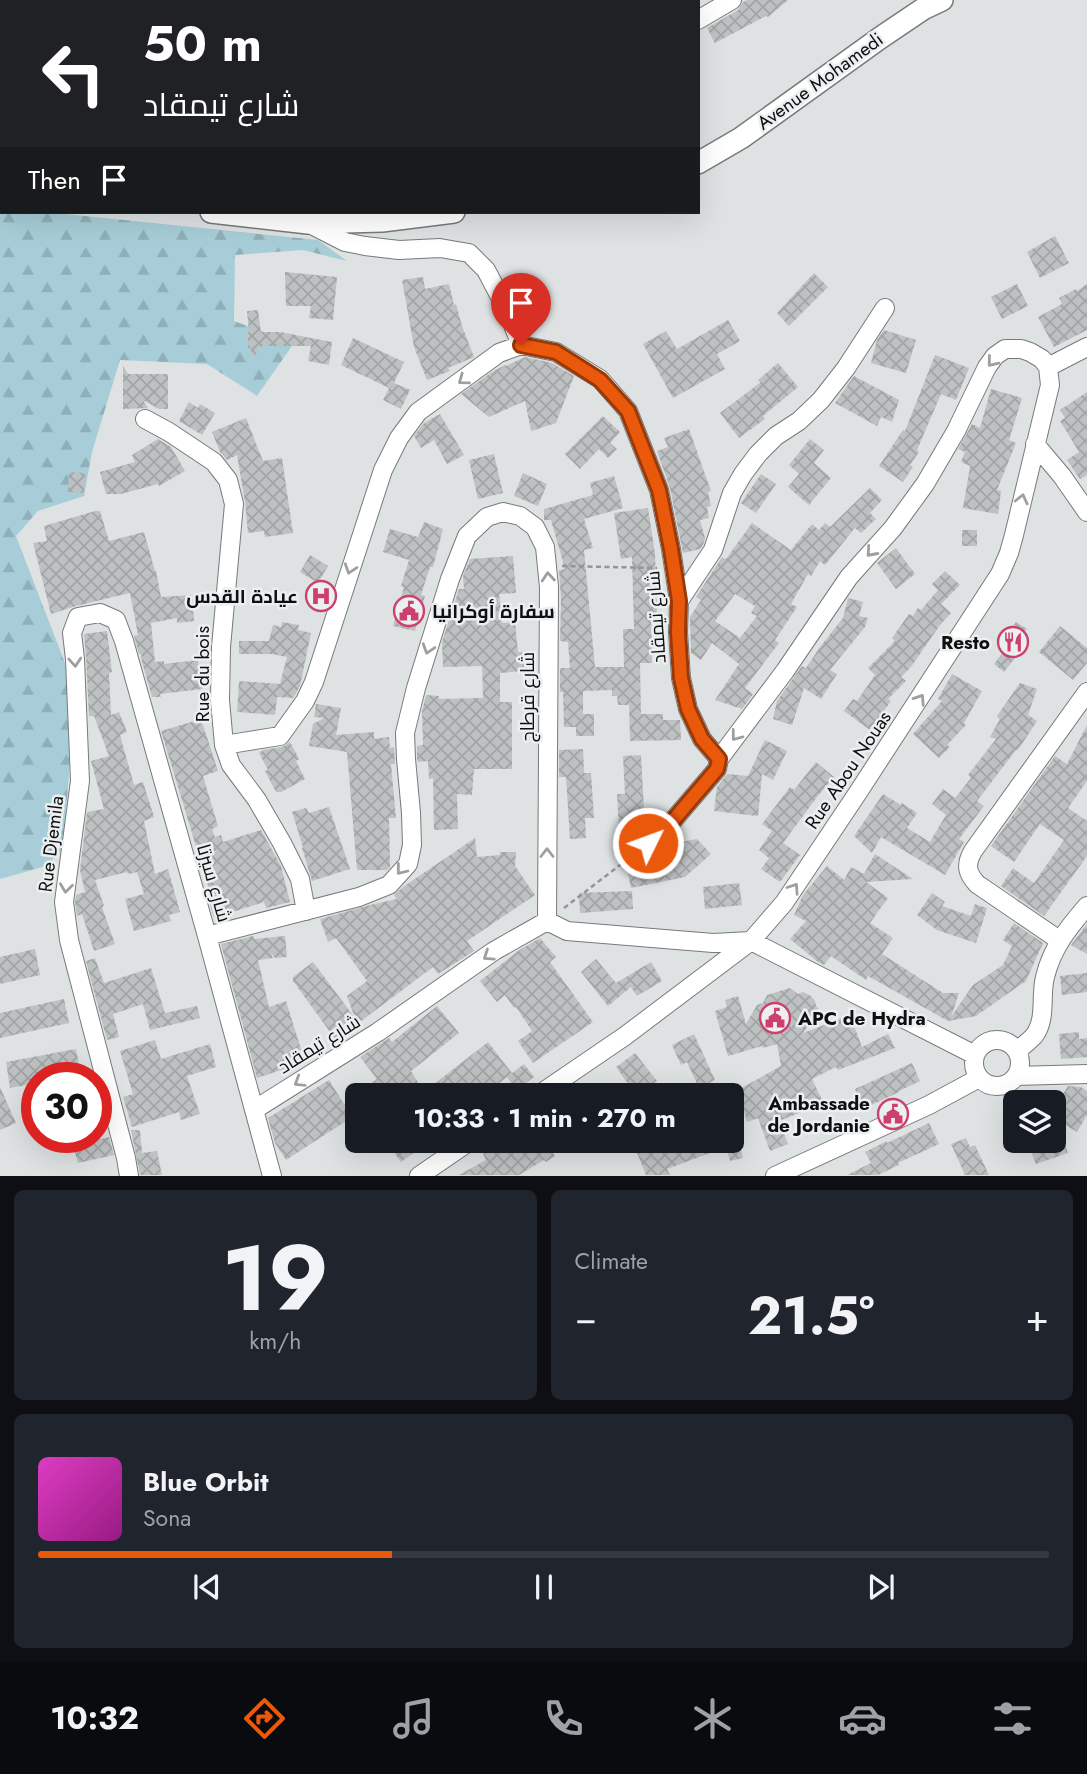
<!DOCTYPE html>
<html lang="en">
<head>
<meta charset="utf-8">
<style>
	body { margin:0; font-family:Jost,Cairo,sans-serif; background:#20242c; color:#f1f3f6; height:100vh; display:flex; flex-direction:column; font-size:26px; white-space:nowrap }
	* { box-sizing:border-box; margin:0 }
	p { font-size:23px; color:#9ea1a6 }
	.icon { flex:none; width:38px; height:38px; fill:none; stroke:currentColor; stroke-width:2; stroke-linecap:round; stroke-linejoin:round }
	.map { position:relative; height:1176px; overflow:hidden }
	.panel { display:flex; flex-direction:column; gap:14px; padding:14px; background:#0d0f14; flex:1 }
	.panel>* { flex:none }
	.banner { position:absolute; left:0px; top:0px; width:700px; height:214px; box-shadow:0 7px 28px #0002; background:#202124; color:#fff; overflow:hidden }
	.buttons { position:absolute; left:1003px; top:1090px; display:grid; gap:14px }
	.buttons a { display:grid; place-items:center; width:63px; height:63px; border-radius:10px; background:#171b24; box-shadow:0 7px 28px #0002; font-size:35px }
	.speed { position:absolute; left:21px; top:1062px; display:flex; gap:14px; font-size:35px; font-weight:700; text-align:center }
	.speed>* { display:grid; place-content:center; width:91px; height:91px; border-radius:50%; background:#171b24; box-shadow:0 7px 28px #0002; line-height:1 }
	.speed .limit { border:10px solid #d22; background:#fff; color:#111 }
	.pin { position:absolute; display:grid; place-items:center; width:60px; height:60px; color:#fff; margin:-72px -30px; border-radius:50% 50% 50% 0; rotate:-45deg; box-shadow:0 0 7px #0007 }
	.pin .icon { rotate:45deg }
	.me { position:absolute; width:77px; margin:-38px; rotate:48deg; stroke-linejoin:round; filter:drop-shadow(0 0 5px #0008) }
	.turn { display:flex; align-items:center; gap:24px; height:147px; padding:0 28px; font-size:32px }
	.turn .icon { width:91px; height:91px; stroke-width:2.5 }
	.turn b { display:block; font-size:49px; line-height:60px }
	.then { display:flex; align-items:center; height:66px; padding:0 28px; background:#0003; gap:14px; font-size:26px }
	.big { font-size:52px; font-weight:700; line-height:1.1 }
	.panel .widget { flex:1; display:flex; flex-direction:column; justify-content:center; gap:10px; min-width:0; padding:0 24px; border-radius:10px; background:#20242c }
	.panel .dial { align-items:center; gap:0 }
	.dial b { font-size:91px; line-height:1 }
	.song { display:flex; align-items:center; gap:21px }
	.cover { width:84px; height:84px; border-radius:10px; background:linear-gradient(135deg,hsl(310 70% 55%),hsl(310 70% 35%)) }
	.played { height:7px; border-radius:4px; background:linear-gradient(90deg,#ea580c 35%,#363941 35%) }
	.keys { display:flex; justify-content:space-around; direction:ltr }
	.heat { display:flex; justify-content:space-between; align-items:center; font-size:38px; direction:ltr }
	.panel .tiles { flex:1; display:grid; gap:14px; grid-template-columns:1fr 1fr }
	.widget:last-child { grid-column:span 2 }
	.trip { position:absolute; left:345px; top:1083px; width:399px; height:70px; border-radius:10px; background:#171b24; box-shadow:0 7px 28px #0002; font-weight:700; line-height:70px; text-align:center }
	.tab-bar { display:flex; height:112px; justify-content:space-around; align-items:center; background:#090b0e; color:#9ea1a6 }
	.tab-bar .icon { width:49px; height:49px }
	.tab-bar .selected { color:#ea580c }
	.tab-bar b { font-size:32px; color:#f1f3f6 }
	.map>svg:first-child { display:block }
	.forest { fill:url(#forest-firs) }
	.building { fill:url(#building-cross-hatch); fill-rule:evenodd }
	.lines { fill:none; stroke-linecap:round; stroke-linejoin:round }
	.minor-casing { stroke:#777a7b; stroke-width:20 }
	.major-casing { stroke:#777a7b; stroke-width:24 }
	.path { stroke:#929495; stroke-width:2.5; stroke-dasharray:5 3.5; stroke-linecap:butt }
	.minor { stroke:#fff; stroke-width:18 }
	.major { stroke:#fff; stroke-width:21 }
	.oneway { stroke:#9f9f9f }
	.route-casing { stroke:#983908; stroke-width:18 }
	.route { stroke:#ea580c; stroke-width:12 }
	.labels { text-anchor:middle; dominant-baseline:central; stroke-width:5; stroke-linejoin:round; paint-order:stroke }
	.street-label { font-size:19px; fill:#0e0f10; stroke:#eceff0 }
	.poi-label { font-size:19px; font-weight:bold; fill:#0e0f10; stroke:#eceff0; text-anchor:end }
</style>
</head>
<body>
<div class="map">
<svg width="1087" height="1176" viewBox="0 0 1087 1176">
	<defs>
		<pattern id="forest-firs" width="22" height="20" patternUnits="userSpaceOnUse" patternTransform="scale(1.75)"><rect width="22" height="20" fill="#a7ced8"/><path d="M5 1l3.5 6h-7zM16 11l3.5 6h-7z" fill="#8fb0b8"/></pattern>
		<pattern id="building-cross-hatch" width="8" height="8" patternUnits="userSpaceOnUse" patternTransform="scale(1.75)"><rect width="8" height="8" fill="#bec1c2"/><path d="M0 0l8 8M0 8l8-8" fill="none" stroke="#a2a5a6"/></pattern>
	</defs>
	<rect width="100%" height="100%" fill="#dee2e3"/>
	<!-- forest -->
	<path class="forest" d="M0,207H2V212H46L318,240L347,261L303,250L235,255L234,321L294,343L257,396L207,364L120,360L92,452L84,496L38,511L16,536L70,676L69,774L63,849L46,866L0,879Z"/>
	<!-- building -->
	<path class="building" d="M747,0H788L768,17L766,16L715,43L707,28L738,10L743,2Z
		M1055,236L1069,263L1040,278L1027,252Z
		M285,272L337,277L333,320L309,318L311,306H286Z
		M814,273L828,287L789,326L777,313Z
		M423,277L425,289L449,284L454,305L456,304L462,326L474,357L448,368L450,371L427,380L414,347L402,280Z
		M1017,284L1028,306L1002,319L991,297Z
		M1087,284V330L1054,347L1038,317L1062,304L1059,298L1076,289L1077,291Z
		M258,310L261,332H280L332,342L329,365L308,361L311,346H262V348H257L256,356H252L251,348H248V332H249L247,311Z
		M728,320L740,341L717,354L725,369L673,398L643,344L666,331L677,349Z
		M884,330L916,340L906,373L871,363L877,340Z
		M353,338L404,362L394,383L410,390L401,409L383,400L389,388L341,365Z
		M935,355L969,368L956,400L941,394L917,450L919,452L910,465L913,467L903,482L879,466L903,430L905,431Z
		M525,357L552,363L574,376L556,423L531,431L525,401L489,417L461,394L492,372L505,365L506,366Z
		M778,363L798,387L763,416L765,419L739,438L720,413L761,382L758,380Z
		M123,366L128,374H168V409H159L143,400L148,408L123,409Z
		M854,376L899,400L892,422L881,417L877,426L835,403Z
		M991,389L1022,398L1009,440L1016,443L997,490L1001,491L998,514L963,508L970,466L961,462L965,452L958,449L972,424L980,428Z
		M1087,392V475L1080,479L1067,460L1079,452L1060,421L1065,418L1060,410Z
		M189,402L198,408L200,404L215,413L202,435L179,421Z
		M440,414L464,455L447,464L434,440L421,448L414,436L424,423Z
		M603,416L620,432L610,443L617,449L608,458L599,449L580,469L565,454Z
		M246,418L263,461L282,458L293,533L265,537L264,531L248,533L245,502L237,455L227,460L220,452L212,432Z
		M689,429L711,491L708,492L711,506L707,507L709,518L700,520L705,538L703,545L700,549L683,553L670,488L657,451L668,447L664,438Z
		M158,439L171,447L185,471L159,486L158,484L121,494H106L100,472L135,462L132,455Z
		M810,439L824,450L814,463L831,478L809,505L788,487L799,474L789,465Z
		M494,454L503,493L478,499L469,460Z
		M69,472L85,473L84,493L68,492Z
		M523,473L547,484L538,506L514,496Z
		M761,474L776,484L756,513L741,503Z
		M614,476L623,508L584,519L593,548L584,550L595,667H624L623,629H634L632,557L621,559L614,513L648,508L655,554L657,615H651L652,663H640L641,714H663V720H680L681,740L630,741L629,705H618L617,696H612V690L583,691V714H594V736H576V727H564L563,692H560V668H570L568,642L560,641L561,599L559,570L565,569L551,520H544V509L593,495L590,483Z
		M870,488L882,500L870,513L876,519L861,533L855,528L825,565L820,561L811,576L808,574L791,604L797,607L775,640L779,643L745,688L753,694L748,701L742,709L715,700L739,664L712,643L701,660L691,653L690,617L701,600L696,597L722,557L726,559L752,523L791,550L812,524L819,530L825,523L830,527ZM735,594L755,606L751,613L757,616L740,638L715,621Z
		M95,511H100L109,541L144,532L155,571H156L161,597L192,595L194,621L177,623V618L151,623L155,662L164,661V664L198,660L202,689L160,694L161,697H152L142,662L141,654H139L134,636L138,635L130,593L76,606L51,614L33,543L47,541L44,526Z
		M424,522L443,529L433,567H430L421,595L425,596L415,631L393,626L404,587L401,586L409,560L383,552L390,529L418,537Z
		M962,530H977V546H962Z
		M896,548L915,574L896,589L877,563Z
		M310,555L328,566L318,583L300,572Z
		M513,556L516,593L499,594L502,623L515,622L518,652L534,651L536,670L500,673V702H512V769H474L472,795L457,794L458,829L434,830L433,778L429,779L428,761L418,762L417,758V746L423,745L422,712L426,695L439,696V699L483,698L482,666L443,667L442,642L459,589H464L463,576L470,559Z
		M945,571L960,585L941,604L951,613L940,625L911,667L901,677L906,681L888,699L891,701L870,730L844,711L853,699L857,701L875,675L868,668L895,641L892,638L909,614L913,616L918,608L921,610L938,590L932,584Z
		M848,598L863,602L859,616L868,618L865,627L830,670L837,674L821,699L804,688L792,725L773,719L777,701L802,666L806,668L820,647L843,618Z
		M282,622L299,625L298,630L311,633L300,686L295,695L293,698L277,697L275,715L237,712L239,681L280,684L287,657L272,654H239V641H269L273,625L281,627Z
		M1016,622L1027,629L1013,648L1019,653L1004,672L994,664L1003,652L998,648Z
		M1060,626L1087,648V663L1073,680L1039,652Z
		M107,631L112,672L109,673L111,715L119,712L127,732L120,735L134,785L143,782L154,817L144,821L155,874L168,869L180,912L169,915L171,921L134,931L125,899L144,894L137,872L128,874L127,872L95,880L104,906L102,907L115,944L94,951L82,914L77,916L75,902L76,895L85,892L80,870L87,812L104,809L91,761L109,756L94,716H89L86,658L84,634Z
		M952,674L982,691L964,723L966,725L947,745L950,747L939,758L913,734L942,701L938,699Z
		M1020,683L1037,689L1028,715L1037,721L1018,750H1016L977,801L984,806L959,839L964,842L945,875L881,837L872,853L854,836L883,794L901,805L902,803L917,813L907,828L930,842L946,815L932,804L943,789L955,798L971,778L968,775L996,739L990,737L1000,719L997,716Z
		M316,704L341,708L336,735L374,732V739L389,737L390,748L394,747L395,764H391L396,818H389L390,867L387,870H357L347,752L309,746L313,724L324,718L314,717Z
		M201,719L218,771L203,776L218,826L212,829L215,837L221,835L223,842L261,830L281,866L290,902L266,908L264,902L214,918L206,890L209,889L161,731Z
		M1087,725V781L1068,808L1087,821V856L1044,916L1001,886L1013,868L1034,883L1064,840L1040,824L1014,862L991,846L1055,756L1067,764Z
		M765,740L787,751L773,780L762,774L758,816L714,811L717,787L727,774L748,776Z
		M290,742L299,759L296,761L305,779L281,792H276L265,771L268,770L259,753L263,750L282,747Z
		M583,749L584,773H591L594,818H585L586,838L570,839L566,777H559V750Z
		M641,755L645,827L619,829L617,794H625L623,756Z
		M816,762L834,777L817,797L783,843L800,855L780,882L761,869L769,858L759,850L772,831L762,824L790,787L794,790Z
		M329,807L350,869L312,881L302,848L303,847L292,812L306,808L309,813Z
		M475,838L477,857L500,855V852H516L515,866L535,895L467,941L474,951L438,974L433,967L336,1040L293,981V977L313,962L355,1018L347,996L367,981L336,938L328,942L320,919L370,905L397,899L394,895L403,887Z
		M697,839L711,854L685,877L631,888L626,864L635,862L633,853L640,851L645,854H651L664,846L666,855L681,842Z
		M875,854L913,879L866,882L888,898L870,923L893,938L882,954L943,993H959L951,1017L973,985L1003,965L1012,946L1003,940L1014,923L1043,943L1026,981L976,1016L948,1021L868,976L866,980L831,956L824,965L818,962L790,939L806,921L794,915L803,895L827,866L844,880L851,867L864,874Z
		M739,883L742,905L705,909L703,887Z
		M632,891L633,909L580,913L579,893Z
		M932,893L945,902L942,906L971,916L975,904L987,908L976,943L937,930L917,915Z
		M1087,924V954L1071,945Z
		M253,936L254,939L285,936L287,957L275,958L271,953L273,958L258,960L269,1007L286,1001L305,1062L257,1078L221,944Z
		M540,938L556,957L550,962L593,1022L533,1063L518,1041L532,1031L516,1007L514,1008L505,995L497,1002L480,981L518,951Z
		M35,949L40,975L0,984V957Z
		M95,958L104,983L151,968L165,1013L197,1006L200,1018L150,1030L143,1004L113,1014L119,1037L107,1040L86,961Z
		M596,959L616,983L651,962L662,981L637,996L631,987L608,1006L581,972Z
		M1087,973V992L1062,995L1060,976Z
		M790,988L798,994L803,992L811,996L815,1001L816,1006L819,1009L803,1033L850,1015L862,1047L888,1034L895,1048L838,1070L836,1067L812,1079L825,1106L811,1112L809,1109L779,1121L788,1144L770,1151L758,1118L747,1122L738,1090L781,1066L777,1044L763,1048L762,1046L728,1056L715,1011L727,1007L725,1000L738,996L746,1024L757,1005L763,1003L767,995Z
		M64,999L69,1023L0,1038V1013Z
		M437,1006L459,1033L411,1071L424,1092L488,1042L512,1073L483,1096H357V1114L286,1160L275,1143L268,1118L329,1080L344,1104L377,1079L360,1057L389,1038L392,1042Z
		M1079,1032V1039L1087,1038V1057L1061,1059L1059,1034Z
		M694,1034L715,1080L699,1088L687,1062L681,1065L672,1045Z
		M155,1040L161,1059L210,1044L216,1067L187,1076L200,1114L181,1120L179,1112L132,1127L123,1097L133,1094L120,1051Z
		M76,1049L81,1075L63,1078H37V1083L10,1088L6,1062Z
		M635,1053L657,1081L637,1096L616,1067Z
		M912,1063L920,1081L899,1091V1092L863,1109L855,1089Z
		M524,1064L534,1077L516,1090L507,1077Z
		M1068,1086L1081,1087L1087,1091V1115L1077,1132L1057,1120L1068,1153L1036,1164L1028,1144L1036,1141H1054V1116L1062,1104L1063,1094Z
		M0,1087L16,1123L0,1130Z
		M929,1123L939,1144L898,1163L899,1165L878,1175H847L871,1163L865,1152L887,1141V1143Z
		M131,1130H140L142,1153L157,1151L162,1175H140Z
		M109,1137L114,1155L78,1163L71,1138H88L89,1142Z
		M966,1138L970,1147L975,1145L989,1175H965L951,1144Z
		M386,1141H430L401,1162Z
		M504,1141H545L555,1156L546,1162L544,1160L519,1175H459L486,1160L483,1154Z
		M632,1141H739L743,1158L730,1161L726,1147L667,1169L670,1175H646Z"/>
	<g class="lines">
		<!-- minor casing -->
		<g class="minor-casing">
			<path id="minor" d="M11,0L15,2
				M269,0L271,2
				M441,0L443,2
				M197,2L203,0
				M333,2L335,0
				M573,2L574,0
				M698,20L732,0
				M308,223L345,242L365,246L399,250L440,248L469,253L486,270L507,310L521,345
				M521,345L556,352L600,379L628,411L659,490L671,549L679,601L678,632L681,678L688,709L702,739L719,759
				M1048,367L1087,347
				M145,419L169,432L214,462L228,480L234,504L221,647L220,700L224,745L231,765L257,800L282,843L300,879L306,911
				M1035,444L1062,476L1087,512
				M679,601L713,550L732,493L743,474L758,454L776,436L799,421L821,400L846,368L885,308
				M224,745L280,736L305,701L314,682L383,470L399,438L418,412L499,353L521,345
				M547,921L567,931L713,943L751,941
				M207,936L359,897L389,885L408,864L412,845L411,813L406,759L405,733L416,688L450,579L467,536L487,517L503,512L520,516L535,527L545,547L549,587L547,921
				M1059,940L977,884C967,873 965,865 973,851L1087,692
				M751,941L975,1055
				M974 1063a23 23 0 1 1 46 0a23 23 0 1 1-46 0Z
				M1017,1051C1023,1046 1029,1041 1034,1036C1047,1019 1040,996 1045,977C1052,948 1068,928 1087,906
				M1016,1076L1087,1074
				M537,1096L625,1036L751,941L784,903L857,794L1000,574L1009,553L1014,535L1050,385L1048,367L1042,359L1030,352L1021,349H1005L995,356L987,367L956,431L925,484L893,528L849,577L785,671L719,759L717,769L670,824L648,843
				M254,1110L378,1032L494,951L547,921
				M129,1176L126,1158L69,940L64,902L80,781L75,659L72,633L78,617L100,613L116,620L124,641L207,936L272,1176
				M419,1176L470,1141
				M775,1176L929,1105L979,1078"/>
		</g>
		<!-- major casing -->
		<g class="major-casing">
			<path id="major" d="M698,163L741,138L880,38L923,9L942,0
				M0,191H2
				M211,212L308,223L382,221L454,212"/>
		</g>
		<!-- path -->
		<path class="path" d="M562,566L657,568
			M564,908L637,852"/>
		<!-- minor -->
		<use href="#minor" class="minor"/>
		<!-- major -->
		<use href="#major" class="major"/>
	</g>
	<!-- one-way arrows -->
	<defs><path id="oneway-chevron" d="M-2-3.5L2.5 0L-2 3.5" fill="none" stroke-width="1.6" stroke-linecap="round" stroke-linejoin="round" transform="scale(1.75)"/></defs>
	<g class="oneway">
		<use href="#oneway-chevron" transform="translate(992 362) rotate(129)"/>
		<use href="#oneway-chevron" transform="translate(463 380) rotate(144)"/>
		<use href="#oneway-chevron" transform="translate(1022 499) rotate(-77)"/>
		<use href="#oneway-chevron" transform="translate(871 552) rotate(132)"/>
		<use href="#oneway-chevron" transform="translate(350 569) rotate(108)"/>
		<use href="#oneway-chevron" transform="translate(548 577) rotate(-95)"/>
		<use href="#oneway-chevron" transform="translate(428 649) rotate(108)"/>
		<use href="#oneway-chevron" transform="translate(75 662) rotate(86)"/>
		<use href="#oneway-chevron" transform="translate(920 699) rotate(-57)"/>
		<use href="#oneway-chevron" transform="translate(736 736) rotate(127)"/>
		<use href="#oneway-chevron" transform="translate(547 853) rotate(-90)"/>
		<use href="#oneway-chevron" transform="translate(401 870) rotate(128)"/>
		<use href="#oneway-chevron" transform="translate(66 888) rotate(97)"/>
		<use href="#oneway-chevron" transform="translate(794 888) rotate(-56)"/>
		<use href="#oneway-chevron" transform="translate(488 956) rotate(146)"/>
		<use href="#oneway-chevron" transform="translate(299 1082) rotate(148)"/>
	</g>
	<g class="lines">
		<!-- route casing -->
		<g class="route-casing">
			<path id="route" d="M521,345L556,352L600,380L628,411L659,490L671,549L679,601L678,632L681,678L688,709L702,739L719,759L717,769L670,824L648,843"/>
		</g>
		<!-- route -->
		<use href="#route" class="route"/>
	</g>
	<!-- icons -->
	<defs>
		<g id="hospital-ring" transform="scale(1.575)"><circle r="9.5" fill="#eceff0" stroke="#cd406d" stroke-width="1.5"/><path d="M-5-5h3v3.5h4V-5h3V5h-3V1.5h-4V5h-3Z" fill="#cd406d"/></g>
		<g id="civic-ring" transform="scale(1.575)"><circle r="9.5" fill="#eceff0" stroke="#cd406d" stroke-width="1.5"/><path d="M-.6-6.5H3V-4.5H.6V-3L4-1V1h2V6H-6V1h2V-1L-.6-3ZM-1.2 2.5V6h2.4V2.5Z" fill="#cd406d"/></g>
		<g id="restaurant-ring" transform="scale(1.575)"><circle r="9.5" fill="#eceff0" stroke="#cd406d" stroke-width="1.5"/><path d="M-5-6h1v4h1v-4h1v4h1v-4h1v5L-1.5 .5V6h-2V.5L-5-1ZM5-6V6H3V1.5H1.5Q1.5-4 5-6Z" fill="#cd406d"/></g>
	</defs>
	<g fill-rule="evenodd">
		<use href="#hospital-ring" x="321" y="596"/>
		<use href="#civic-ring" x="409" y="611"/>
		<use href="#restaurant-ring" x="1013" y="642"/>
		<use href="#civic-ring" x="775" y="1018"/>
		<use href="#civic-ring" x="893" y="1114"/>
	</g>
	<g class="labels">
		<!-- street labels -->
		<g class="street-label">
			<text transform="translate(820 81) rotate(-36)">Avenue Mohamedi</text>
			<text transform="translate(656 617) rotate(-94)">شارع تيمقاد</text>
			<text transform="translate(202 674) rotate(-90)">Rue du bois</text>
			<text transform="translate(527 697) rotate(-90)">شارع قرطاج</text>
			<text transform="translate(848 770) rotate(-56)">Rue Abou Nouas</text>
			<text transform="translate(51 844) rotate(-83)">Rue Djemila</text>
			<text transform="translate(214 883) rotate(74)">شارع سيرتا</text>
			<text transform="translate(319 1044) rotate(-32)">شارع تيمقاد</text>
		</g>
		<!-- poi labels -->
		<g class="poi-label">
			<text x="298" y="596">عيادة القدس</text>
			<text x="432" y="611" text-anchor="start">سفارة أوكرانيا</text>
			<text x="990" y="642">Resto</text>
			<text x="798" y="1018" text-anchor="start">APC de Hydra</text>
			<text x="870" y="1103">Ambassade<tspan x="870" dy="22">de Jordanie</tspan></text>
		</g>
	</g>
</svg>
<div class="buttons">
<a><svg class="icon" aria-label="layers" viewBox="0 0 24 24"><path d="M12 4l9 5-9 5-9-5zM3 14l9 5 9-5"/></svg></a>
</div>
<div class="speed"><div class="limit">30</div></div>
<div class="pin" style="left:521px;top:345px;background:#d93025"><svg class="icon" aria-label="arrive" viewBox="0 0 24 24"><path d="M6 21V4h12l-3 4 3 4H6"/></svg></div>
<svg class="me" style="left:648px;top:843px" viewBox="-20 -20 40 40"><circle r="17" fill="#ea580c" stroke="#fff" stroke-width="3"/><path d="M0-11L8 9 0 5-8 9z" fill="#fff"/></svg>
<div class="trip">10:33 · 1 min · 270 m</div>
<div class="banner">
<div class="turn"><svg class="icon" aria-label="left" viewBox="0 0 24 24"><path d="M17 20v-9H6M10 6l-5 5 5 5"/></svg><div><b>50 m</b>شارع تيمقاد</div></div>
<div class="then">Then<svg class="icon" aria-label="arrive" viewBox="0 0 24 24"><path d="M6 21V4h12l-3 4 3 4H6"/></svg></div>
</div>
</div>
<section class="panel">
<div class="tiles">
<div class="widget dial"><b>19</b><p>km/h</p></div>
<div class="widget"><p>Climate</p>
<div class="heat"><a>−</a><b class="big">21.5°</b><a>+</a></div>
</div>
<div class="widget">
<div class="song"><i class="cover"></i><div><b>Blue Orbit</b><p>Sona</p></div></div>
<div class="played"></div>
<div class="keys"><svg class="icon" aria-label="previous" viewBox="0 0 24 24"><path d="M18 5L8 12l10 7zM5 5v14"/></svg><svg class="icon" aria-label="pause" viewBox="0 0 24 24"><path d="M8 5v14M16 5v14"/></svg><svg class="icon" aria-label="next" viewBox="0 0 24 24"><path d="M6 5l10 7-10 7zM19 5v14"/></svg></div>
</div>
</div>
</section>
<nav class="tab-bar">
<b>10:32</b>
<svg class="icon selected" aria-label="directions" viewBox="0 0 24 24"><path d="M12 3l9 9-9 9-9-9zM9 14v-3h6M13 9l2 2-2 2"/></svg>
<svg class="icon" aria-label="music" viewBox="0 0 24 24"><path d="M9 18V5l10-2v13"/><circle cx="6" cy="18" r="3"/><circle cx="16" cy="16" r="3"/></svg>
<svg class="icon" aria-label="phone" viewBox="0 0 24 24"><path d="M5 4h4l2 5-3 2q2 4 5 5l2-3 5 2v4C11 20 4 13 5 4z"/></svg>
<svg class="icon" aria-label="climate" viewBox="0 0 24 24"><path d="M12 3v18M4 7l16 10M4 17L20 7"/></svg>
<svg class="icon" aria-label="car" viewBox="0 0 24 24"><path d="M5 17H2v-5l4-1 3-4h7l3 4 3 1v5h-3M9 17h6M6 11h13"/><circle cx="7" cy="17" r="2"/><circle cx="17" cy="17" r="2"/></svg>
<svg class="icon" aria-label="filters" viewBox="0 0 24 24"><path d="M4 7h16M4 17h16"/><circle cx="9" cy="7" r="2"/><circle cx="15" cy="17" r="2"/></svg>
</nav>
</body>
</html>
